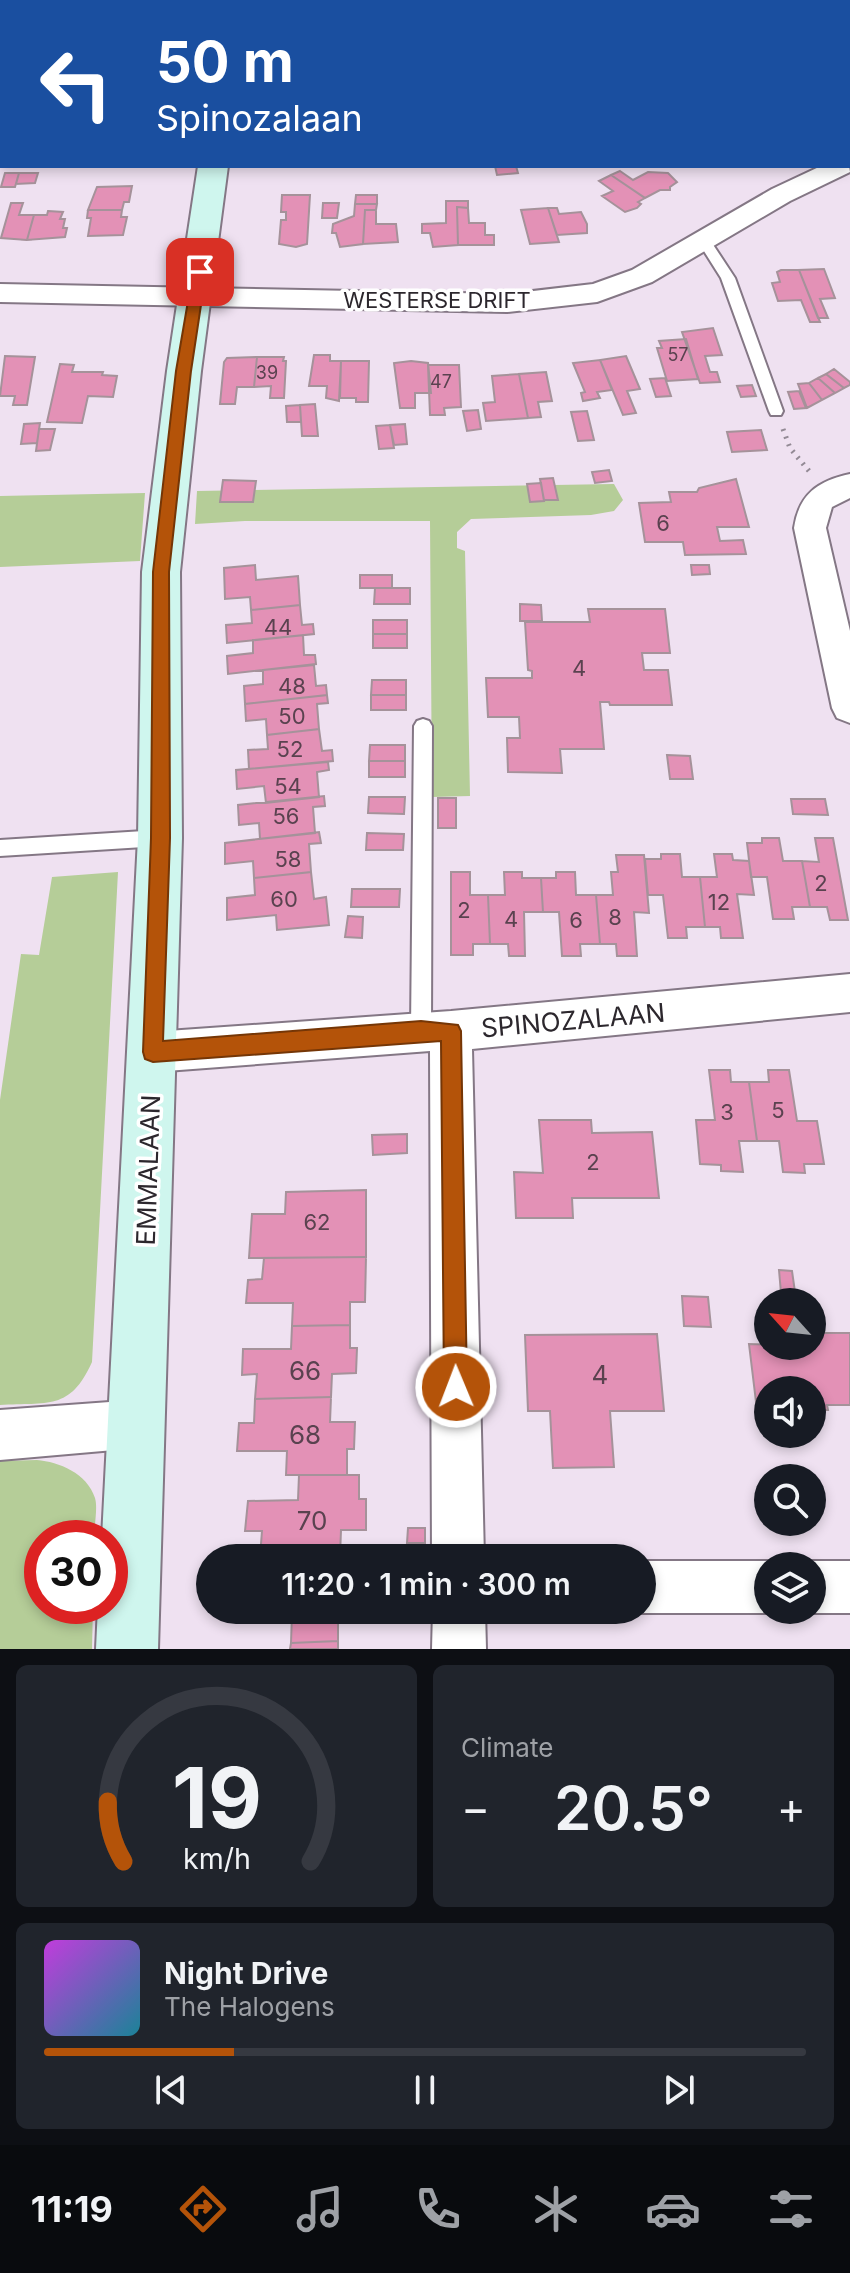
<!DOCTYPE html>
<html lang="en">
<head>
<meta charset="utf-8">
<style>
	body { margin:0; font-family:Inter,sans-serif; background:#20242c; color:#f1f3f6; height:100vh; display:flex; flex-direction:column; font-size:30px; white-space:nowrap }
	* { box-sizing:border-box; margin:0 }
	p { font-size:26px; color:#9ea1a6 }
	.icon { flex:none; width:44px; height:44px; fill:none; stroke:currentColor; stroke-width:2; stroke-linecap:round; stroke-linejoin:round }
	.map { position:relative; height:1649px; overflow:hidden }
	.details { display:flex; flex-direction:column; gap:16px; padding:16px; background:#0d0f14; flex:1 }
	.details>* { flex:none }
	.guide { position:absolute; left:0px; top:0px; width:850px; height:168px; box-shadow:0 4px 12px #0003; background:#1a4fa0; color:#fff; overflow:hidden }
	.needle { width:52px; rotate:297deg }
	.tools { position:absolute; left:754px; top:1288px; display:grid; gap:16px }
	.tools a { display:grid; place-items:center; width:72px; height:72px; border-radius:50%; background:#171b24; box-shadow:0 4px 12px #0003; font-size:40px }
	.speed { position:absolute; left:24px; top:1520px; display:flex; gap:16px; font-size:40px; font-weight:700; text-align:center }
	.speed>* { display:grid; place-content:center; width:104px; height:104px; border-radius:50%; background:#171b24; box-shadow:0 4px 12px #0003; line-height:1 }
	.speed .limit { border:12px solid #d22; background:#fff; color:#111 }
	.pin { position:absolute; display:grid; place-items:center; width:68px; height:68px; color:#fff; margin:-34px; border-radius:16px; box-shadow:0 4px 12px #0006 }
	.me { position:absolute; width:88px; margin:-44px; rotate:359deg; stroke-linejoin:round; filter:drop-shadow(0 0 6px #0008) }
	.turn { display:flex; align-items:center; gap:28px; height:168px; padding:0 24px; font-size:36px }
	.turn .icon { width:104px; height:104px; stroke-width:2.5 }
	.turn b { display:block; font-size:56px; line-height:68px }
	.big { font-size:60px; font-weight:600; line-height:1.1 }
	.details .tile { flex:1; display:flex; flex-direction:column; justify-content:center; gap:12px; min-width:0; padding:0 28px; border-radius:12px; background:#20242c }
	.details .dial { align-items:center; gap:0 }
	.dial svg { height:208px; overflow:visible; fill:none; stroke:#363941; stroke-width:7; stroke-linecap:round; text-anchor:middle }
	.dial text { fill:#f1f3f6; stroke:none }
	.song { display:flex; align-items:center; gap:24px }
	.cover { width:96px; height:96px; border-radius:12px; background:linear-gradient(135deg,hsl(290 70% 55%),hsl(190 70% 35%)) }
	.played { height:8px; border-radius:4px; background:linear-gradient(90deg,#b45309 25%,#363941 25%) }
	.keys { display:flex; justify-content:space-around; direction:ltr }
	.heat { display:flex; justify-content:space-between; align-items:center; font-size:44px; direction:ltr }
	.details .tiles { flex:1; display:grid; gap:16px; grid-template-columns:1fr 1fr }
	.tile:last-child { grid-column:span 2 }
	.trip { position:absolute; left:196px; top:1544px; width:460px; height:80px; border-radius:40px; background:#171b24; box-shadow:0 4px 12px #0003; font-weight:600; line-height:80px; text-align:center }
	.dock { display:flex; height:128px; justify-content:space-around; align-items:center; background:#090b0e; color:#9ea1a6 }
	.dock .icon { width:56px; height:56px }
	.dock .on { color:#b45309 }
	.dock b { font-size:36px; color:#f1f3f6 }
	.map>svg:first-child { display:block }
	.green { fill:#b5cd98 }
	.building { fill:#e391b6; stroke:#a5929a; stroke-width:2 }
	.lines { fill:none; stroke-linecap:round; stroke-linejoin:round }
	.lane-casing { stroke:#847785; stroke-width:4 }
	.street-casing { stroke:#847785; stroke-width:4 }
	.secondary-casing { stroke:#847785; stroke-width:4 }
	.path-far1 { stroke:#938a95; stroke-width:3; stroke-dasharray:1 4; stroke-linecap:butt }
	.path { stroke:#938a95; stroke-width:5; stroke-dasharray:2 6; stroke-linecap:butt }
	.lane { fill:#fff; fill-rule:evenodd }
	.street { fill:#fff; fill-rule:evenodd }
	.secondary { fill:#cff6ee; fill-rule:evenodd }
	.route { fill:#b45309; stroke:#753606; stroke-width:2 }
	.labels { text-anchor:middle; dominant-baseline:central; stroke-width:7; stroke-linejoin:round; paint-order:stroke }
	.far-number-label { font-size:18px; fill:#5a424f }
	.far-street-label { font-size:22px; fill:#2c272d; stroke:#fff }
	.number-label { font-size:22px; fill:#5a424f }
	.street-label { font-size:26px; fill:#2c272d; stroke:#fff }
	.near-number-label { font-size:26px; fill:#5a424f }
</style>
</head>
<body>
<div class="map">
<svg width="850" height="1649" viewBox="0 0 850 1649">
	<rect width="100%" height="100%" fill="#efe1f1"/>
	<!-- green -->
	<path class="green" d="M614,484L623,500L614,511L591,515L471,519L457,532V548L465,551L470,796L432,797L430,521H245L195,524L197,491Z
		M145,493L140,561L0,567V496Z
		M118,872L92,1362C70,1411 48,1402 0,1405V1100L21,954L39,955L52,877Z
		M37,1460C59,1462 87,1473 95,1498C98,1508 94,1527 94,1538H42V1606H93L92,1649H0V1461Z"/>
	<!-- building -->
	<path class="building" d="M430,0H508L512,2H450Z
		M495,166H516L518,173L497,175Z
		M620,171L633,180L648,172L668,173L677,182L670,187V190H660L645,198L611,175Z
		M5,173H19L15,187H1Z
		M19,173H38L35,183L16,184Z
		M611,175L645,198L638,202L641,204L637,208L625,212L602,196L613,191L599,181Z
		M132,186L129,202H124L122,210H88L97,187Z
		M282,195H310L307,244L296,247L279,244L281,220H286V212H281Z
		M356,195H377V204H355Z
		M446,201H468V208L457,207L458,245L433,247L430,233H422V224L446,223Z
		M11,203H23L19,215H34L27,240L1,238Z
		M323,203H339L337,218H322Z
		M355,204H377L376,210H365L363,244L340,247L336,233H332L333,224L354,216Z
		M457,207L468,208L469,223H485V235H494V245H458Z
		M548,208L559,242L530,244L521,210Z
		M548,208H557L559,214L581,212L587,224V233L557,235Z
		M88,210H122L121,217H127L123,235L88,236L91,218H87Z
		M365,210H376V224H396L398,242L363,244Z
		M48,211L63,212L60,219H65L63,228H67L65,237L27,240L34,215H47Z
		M824,269L835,298L820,299L828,318H818L799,270Z
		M781,270H799L820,322H810L801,300L778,301L772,283L780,282L777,272Z
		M713,328L722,355L705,356L710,372H717L720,382L700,383L682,332Z
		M686,339L698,379L667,381L657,348H662L659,341Z
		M314,355H330V361H341L339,401L326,398L327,386H309Z
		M5,356L35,357L27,405H13L15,396H0Z
		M626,356L640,389L627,391L636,413L623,415L600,360Z
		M257,357L254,387H237L235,404H220L224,362L227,358Z
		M257,357H284L283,361H286L284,398H270L271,386L254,387Z
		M600,360L612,390L597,392L600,398L583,401L581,393L585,392L573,363Z
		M341,361H369L368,402H356V398H340Z
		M411,361L428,363L431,393H415V408H400L394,363Z
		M60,364L74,365L72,372H103L102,375L117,376L113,397L88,396L82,423L47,422Z
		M428,365H459L461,407L444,408L445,415H430Z
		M834,369L850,382V385L844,388L826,374Z
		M546,372L552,401L538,402L541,417L528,418L519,374Z
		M519,374L528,418L486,421L483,403L495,402L492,376Z
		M826,374L844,388L835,393L818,378Z
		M665,378L671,396L656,397L650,379Z
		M818,378L835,393L822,400L809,383Z
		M809,383L822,400L807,408L798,384Z
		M752,385L756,396L741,397L737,386Z
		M799,391L806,408L794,409L788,392Z
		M315,404L318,436H302L300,405Z
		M300,405L301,422H287L286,406Z
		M478,410L481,429L467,431L463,411Z
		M587,411L594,440L578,441L571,412Z
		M40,423L37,443L21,444L24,424Z
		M405,424L407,444L394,445L390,425Z
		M390,425L394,448L379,449L376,426Z
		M39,429H55L50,450L36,451Z
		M761,430L767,450L732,452L727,432Z
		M609,470L612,481L595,483L592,472Z
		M553,478L558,500H544L540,479Z
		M736,479L749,527H717L720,541L743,540L746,554L685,555L683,542H645L639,503L671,502L669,492H697L699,488Z
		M223,480L256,481L253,502H220Z
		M541,483L544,501L530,502L527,484Z
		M255,565L256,580L298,576L300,605L251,610L250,597L225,599L224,568Z
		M691,565H709L710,574L692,575Z
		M360,575H392V588H360Z
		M375,588H410V604H374Z
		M520,604L541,605L542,621H520Z
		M300,605L302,625L313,624L314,634L227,643L226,625L252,623L251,610Z
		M588,609H665L670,653H642L644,670H668L672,705H610L609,702H600L604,749H560L562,773L508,772L507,738H520L519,717H488L486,678H532V671L528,670L525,622H590Z
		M373,620H407V634H373Z
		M373,634H407V648H373Z
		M303,635L304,655H315L316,664L228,674L227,656L253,653V640Z
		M314,665L316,686L326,685L327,695L245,704L244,686L263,684V670Z
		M372,680H406V695H371Z
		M327,695L328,703L317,704L319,729L267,735L266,719L246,721L245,704Z
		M371,695H406V710H371Z
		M319,729L322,751L332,750L333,761L249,769L248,750L268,749L267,735Z
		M370,745H405V761H369Z
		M667,755L690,756L693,779H670Z
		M369,761H405V777H369Z
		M328,762L329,770L317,772L319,797L266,803L264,786L237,789L236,770Z
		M324,796L325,806L313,807L315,833L260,839L259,823L239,825L238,805Z
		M369,797H405L404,814L368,813Z
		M438,798H456V828H438Z
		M791,799H825L828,815L793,814Z
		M319,832L321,843L309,844L311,872L254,878L253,861L225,864V843Z
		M367,833L404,834L403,850H366Z
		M762,838H779L783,861H802L810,907H792L794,919H773L767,877H751L747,843H762Z
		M815,838H833L848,920H830L827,907H810L802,861L819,862Z
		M661,854H680L682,877H700L705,927H686L687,938H668L663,895H648L645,859H661Z
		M714,854H732L733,860L749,861L754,895L737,894L743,938H721L720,927H705L700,877H717Z
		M616,855H644L649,913L634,912L637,956H617L616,944H600L596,895H613L611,872H618Z
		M311,872L314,899L326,897L329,925L277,930L276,915L227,920V898L255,895L254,878Z
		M451,872H470V895H488L490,944H473V955H451Z
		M504,872H522V878H541L543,912H524L525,956H509L508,944H490L488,895H505Z
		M556,872H575L576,895H596L600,944H580L581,956H562L559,912H543L541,878H556Z
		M352,889H400L399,907H351Z
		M348,916L363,917L362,938L345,937Z
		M709,1070H730L731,1082H749L757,1141H739L743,1172L721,1171V1165L700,1164L696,1120H715Z
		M768,1070H789L797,1121H817L824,1164H804L805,1173L783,1172L779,1141H757L749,1082H769Z
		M539,1120H591L592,1133L652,1132L659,1198H572L573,1218H516L514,1172L543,1173Z
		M407,1134V1153L373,1155L372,1135Z
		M366,1190V1257L249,1258L252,1214H285L286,1192Z
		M366,1257L365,1302H350V1325L292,1326L293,1303H246L248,1280L262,1279L264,1258Z
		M779,1270L792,1271L795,1292L781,1293Z
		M682,1296L708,1297L711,1327L684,1326Z
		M350,1325V1348H357L356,1373L332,1374L331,1397L255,1399L257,1374L242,1375L243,1349H291L292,1326Z
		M812,1333H850V1405H827L828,1410H812V1390H768V1410H757L749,1344L812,1346Z
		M657,1334L664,1411H610L614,1467L553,1468L550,1411H528L525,1335Z
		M331,1397L330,1422H355L354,1449H347V1475H286L287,1451H237L239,1423H254L255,1399Z
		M299,1475H359V1499H366V1530H341L340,1556L260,1557L262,1531H245L248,1501L298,1500Z
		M408,1528H425V1543H407Z
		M240,1610H364V1613H338V1641L291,1643L292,1614H240Z
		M338,1641V1649H290L291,1643Z"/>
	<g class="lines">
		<!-- lane casing -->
		<g class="lane-casing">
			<path id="lane" d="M703,236L708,237L735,278L783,411L781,415H771L769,411L721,278L697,240Z
				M423,719L429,721L432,726L431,1031L428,1038L421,1040L414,1038L411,1031L414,726L417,721Z
				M160,830L166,832L169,838L166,844L160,846L0,856V840Z"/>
		</g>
		<!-- street casing -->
		<g class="street-casing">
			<path id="street" d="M590,0H612L613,2H591Z
				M848,160L850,172L790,201L652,282L597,302L507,312L0,302V284L507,294L593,284L632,270L772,189L821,166H848Z
				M850,474V498L832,507L826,528L850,631V723L837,718L832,708L794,528C799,494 818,481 850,474Z
				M850,974V1012L472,1049L484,1558H432L430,1051L153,1072L138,1066L132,1052L138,1038L153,1032L451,1011Z
				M137,1400L154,1407L161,1424L154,1441L137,1448L0,1460V1410Z
				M642,1561H768L780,1566H768V1610H775L768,1613H642L635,1610H642Z
				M812,1561H850V1613H812L805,1610H812V1566H800Z
				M433,1610H485L486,1649H432Z"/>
		</g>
		<!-- secondary casing -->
		<g class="secondary-casing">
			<path id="secondary" d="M198,166H228L201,371L180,572L182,838L158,1649H96L98,1606H110V1538H102L138,838L142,572L167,371Z"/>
		</g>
		<!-- path-far1 -->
		<path class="path-far1" d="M0,68L2,62"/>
		<!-- path -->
		<path class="path" d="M783,429L790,448L809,471"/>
		<!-- lane -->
		<use href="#lane" class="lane"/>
		<!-- street -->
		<use href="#street" class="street"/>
		<!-- secondary -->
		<use href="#secondary" class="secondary"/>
	</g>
	<!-- route -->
	<path class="route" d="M200,268L206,272L191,371L169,572L170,838L163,1041L421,1021L458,1025L461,1031L467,1387L464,1395L456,1399L448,1395L444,1387L441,1041L153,1062L145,1059L143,1052L151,838L153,572L176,371L193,272Z"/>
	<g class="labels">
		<!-- far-number labels -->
		<g class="far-number-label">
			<text x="678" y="354">57</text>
			<text x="267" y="372">39</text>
			<text x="441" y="381">47</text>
		</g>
		<!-- far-street labels -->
		<g class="far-street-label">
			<text x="437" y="300">WESTERSE DRIFT</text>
		</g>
		<!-- number labels -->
		<g class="number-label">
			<text x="663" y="523">6</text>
			<text x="278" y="627">44</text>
			<text x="579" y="668">4</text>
			<text x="292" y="686">48</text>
			<text x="292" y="716">50</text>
			<text x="290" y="749">52</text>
			<text x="288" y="786">54</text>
			<text x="286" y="816">56</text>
			<text x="288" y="859">58</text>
			<text x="821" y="883">2</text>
			<text x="284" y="899">60</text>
			<text x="719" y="902">12</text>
			<text x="464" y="910">2</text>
			<text x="615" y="917">8</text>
			<text x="511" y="919">4</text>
			<text x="576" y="920">6</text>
			<text x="778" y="1110">5</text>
			<text x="727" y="1112">3</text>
			<text x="593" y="1162">2</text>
			<text x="317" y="1222">62</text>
		</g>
		<!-- street labels -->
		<g class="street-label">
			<text transform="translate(573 1020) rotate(-5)">SPINOZALAAN</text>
			<text transform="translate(148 1170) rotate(-88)">EMMALAAN</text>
		</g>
		<!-- near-number labels -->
		<g class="near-number-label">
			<text x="305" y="1370">66</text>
			<text x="600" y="1374">4</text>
			<text x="305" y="1434">68</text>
			<text x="312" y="1520">70</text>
		</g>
	</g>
</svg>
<div class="tools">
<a><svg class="needle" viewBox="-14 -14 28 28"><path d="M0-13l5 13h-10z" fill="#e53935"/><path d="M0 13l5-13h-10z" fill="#9ea1a6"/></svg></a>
<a><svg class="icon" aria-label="sound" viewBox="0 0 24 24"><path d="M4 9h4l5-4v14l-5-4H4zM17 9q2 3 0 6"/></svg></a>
<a><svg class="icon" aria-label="search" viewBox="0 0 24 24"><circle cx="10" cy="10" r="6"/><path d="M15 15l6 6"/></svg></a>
<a><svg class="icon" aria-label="layers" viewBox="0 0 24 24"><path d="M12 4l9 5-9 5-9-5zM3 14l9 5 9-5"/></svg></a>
</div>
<div class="speed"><div class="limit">30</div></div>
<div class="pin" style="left:200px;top:272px;background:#d93025"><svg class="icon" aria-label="arrive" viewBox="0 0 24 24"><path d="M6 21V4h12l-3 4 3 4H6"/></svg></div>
<svg class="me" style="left:456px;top:1387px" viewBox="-20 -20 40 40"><circle r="17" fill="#b45309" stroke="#fff" stroke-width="3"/><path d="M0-11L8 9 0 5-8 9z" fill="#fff"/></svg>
<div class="trip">11:20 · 1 min · 300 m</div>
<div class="guide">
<div class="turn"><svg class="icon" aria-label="left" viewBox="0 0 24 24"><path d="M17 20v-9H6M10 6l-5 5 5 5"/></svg><div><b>50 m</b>Spinozalaan</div></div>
</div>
</div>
<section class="details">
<div class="tiles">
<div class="tile dial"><svg viewBox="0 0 100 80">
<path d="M14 69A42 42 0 1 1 86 69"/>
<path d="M14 69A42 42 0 0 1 8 46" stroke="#b45309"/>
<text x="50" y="56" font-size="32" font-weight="700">19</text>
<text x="50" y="72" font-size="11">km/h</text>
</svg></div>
<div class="tile"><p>Climate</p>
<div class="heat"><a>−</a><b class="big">20.5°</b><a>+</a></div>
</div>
<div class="tile">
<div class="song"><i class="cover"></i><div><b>Night Drive</b><p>The Halogens</p></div></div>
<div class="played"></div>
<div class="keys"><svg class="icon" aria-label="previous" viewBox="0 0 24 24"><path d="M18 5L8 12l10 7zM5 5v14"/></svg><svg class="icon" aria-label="pause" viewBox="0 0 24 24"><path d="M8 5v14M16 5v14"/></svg><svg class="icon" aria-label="next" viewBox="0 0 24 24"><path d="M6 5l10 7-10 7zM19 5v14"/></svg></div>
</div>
</div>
</section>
<nav class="dock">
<b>11:19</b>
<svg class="icon on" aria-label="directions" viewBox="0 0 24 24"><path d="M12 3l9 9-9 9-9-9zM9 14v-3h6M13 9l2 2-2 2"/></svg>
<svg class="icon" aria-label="music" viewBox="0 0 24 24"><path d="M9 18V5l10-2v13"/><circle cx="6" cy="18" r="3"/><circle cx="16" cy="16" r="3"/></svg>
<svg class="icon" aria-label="phone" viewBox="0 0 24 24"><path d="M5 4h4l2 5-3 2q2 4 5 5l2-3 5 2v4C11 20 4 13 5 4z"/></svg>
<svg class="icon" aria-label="climate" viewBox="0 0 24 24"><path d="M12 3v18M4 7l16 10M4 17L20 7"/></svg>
<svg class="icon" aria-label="car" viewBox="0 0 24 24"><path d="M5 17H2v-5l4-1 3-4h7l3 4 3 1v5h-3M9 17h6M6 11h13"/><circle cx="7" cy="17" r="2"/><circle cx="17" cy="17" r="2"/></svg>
<svg class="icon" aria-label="filters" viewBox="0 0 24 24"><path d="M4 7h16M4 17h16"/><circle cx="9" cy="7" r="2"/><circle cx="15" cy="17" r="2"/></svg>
</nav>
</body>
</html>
